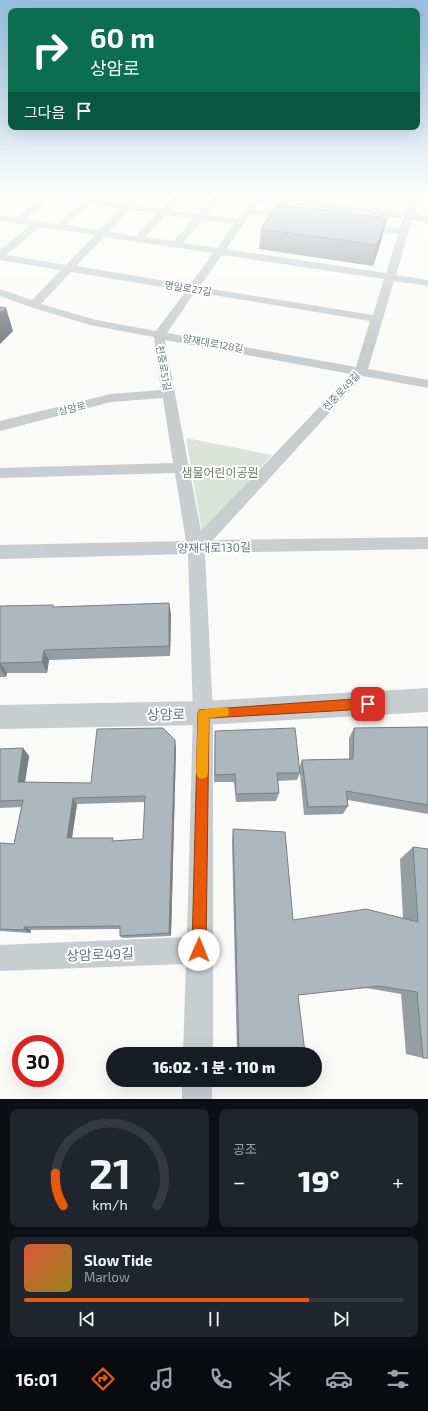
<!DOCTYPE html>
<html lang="ko">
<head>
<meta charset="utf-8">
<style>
	body { margin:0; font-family:"Exo 2","Noto Sans KR",sans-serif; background:#20242c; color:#f1f3f6; height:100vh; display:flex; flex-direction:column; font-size:15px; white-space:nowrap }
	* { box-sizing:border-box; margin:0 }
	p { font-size:13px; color:#9ea1a6 }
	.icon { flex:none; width:22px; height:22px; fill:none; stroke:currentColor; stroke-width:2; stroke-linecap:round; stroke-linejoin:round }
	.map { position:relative; height:1099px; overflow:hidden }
	.side { display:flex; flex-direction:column; gap:10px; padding:10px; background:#0d0f14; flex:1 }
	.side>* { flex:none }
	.top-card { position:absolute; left:8px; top:8px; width:412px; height:122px; border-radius:8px; box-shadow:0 4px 16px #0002; background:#0b6e4f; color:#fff; overflow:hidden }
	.speed { position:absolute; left:12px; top:1035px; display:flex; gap:8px; font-size:20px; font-weight:700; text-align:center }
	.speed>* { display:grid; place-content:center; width:52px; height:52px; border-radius:50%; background:#171b24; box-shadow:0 4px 16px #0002; line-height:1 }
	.speed .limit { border:6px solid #d22; background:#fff; color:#111 }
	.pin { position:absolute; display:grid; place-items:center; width:34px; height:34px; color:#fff; margin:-17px; border-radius:8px; box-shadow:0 2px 6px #0006 }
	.me { position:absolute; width:44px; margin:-22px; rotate:1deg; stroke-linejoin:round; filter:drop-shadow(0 0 3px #0008) }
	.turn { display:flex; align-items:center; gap:14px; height:84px; padding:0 16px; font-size:18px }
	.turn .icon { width:52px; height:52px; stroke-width:2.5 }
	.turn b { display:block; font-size:28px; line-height:34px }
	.then { display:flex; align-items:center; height:38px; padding:0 16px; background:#0003; gap:8px; font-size:15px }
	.big { font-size:30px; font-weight:800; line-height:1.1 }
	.side .widget { flex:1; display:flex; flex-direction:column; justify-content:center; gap:6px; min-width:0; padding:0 14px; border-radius:8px; background:#20242c }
	.side .dial { align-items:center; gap:0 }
	.dial svg { height:104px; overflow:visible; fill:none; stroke:#363941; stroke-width:7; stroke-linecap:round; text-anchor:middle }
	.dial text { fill:#f1f3f6; stroke:none }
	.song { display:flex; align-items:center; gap:12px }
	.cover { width:48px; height:48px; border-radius:6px; background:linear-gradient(135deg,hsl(10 70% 55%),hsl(50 70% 35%)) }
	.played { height:4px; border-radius:2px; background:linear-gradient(90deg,#ea580c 75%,#363941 75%) }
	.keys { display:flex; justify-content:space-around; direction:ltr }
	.heat { display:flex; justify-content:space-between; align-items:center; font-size:22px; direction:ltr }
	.side .tiles { flex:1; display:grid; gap:10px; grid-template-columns:1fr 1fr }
	.widget:last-child { grid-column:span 2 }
	.trip { position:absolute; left:106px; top:1047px; width:216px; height:40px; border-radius:20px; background:#171b24; box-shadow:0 4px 16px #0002; font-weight:800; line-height:40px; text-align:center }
	.tab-bar { display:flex; height:64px; justify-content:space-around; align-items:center; background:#090b0e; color:#9ea1a6 }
	.tab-bar .icon { width:28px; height:28px }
	.tab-bar .current { color:#ea580c }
	.tab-bar b { font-size:18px; color:#f1f3f6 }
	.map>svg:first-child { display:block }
	.green { fill:#dce3d8 }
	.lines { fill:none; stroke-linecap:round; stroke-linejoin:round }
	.minor { fill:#c8cdd0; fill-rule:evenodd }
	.tertiary { fill:#c8cdd0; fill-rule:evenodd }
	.wall { fill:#959ea3; fill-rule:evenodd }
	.shaded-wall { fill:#798185 }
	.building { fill:#adb8be; stroke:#798185; fill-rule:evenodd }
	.route { fill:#ea580c; stroke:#983908 }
	.slow { fill:#f59e0b }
	.labels { text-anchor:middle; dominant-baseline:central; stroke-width:4; stroke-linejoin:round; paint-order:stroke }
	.far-street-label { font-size:10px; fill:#627886; stroke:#fff }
	.park-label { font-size:12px; fill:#687c62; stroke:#fff }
	.street-label { font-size:12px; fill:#627886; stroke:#fff }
	.near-street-label { font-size:14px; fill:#627886; stroke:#fff }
</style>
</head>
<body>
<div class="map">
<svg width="428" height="1099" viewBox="0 0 428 1099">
	<rect width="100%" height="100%" fill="#fafaf8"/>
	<!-- green -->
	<path class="green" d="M186,438L272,455L202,532Z"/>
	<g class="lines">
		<!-- minor -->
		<path class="minor" d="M0,195H10L0,202Z
			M38,195H57L125,204L134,195H142L134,205L161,209L175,195H183L170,210L198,214L214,195H222L206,215L238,219L253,199L239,197L238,195H264L405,213L411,195H419L414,214L428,216V222L412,220L396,275L428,280V286L394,281L368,369L428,380V388L363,376L213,540L428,537V549L205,553L213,713V1054H183L186,964L0,971V945L187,937L193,713L188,554L0,559V545L186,541L175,473L0,478V468L173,463L163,398L111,402L0,431V421L111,394L161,390L154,337L90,325L30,307L0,296V289L32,300L61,270L0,260V250L31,225L0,221V215L16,218L42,197ZM51,199L80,203L57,224L25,219ZM261,200L403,219L400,229L362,223L357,226L362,229L398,234L386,273L226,249L251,214L294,220L299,217L294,214L254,209ZM89,204L120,208L99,230L66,225ZM129,210L157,213L136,236L109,232ZM166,215L194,218L174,241L145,237ZM202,220L234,224L217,248L183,243ZM40,227L95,235L66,265L6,255ZM104,237L213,253L190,285L76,266ZM222,255L384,279L373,315L199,287ZM71,272L186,291L156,331L96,320L41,304ZM195,292L370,321L356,367L167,333ZM165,340L351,374L201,531L165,341Z
			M182,1080H212V1099H182Z"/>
		<!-- tertiary -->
		<path class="tertiary" d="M428,688V712L203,725L0,729V705L203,701Z"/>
	</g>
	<!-- wall -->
	<path class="wall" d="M261,229L382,238L373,266L259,249Z
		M0,606L54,607L171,614L170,656L49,660L47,673H7L6,677H0Z
		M428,727V814L348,800V806L343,814L304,815L300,773L297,780L277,781L279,793L276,801L236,802L234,782H214L215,731L299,769L302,760L349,759V738L354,728Z
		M23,748L29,756L25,782L91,783L176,748L171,936L123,938L120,936V929L31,930L30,933L0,931V843L14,844L22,807L0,808V749ZM145,802L143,839L115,841L72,838L77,804Z
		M233,829L293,920L403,918L400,859L413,847L428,849L423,1058L406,1054L401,994L366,988L298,995L239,1054H237V1053L232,842Z"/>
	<!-- shaded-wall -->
	<path class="shaded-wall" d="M387,218L382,238L373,266L377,245Z
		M6,308L13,331L0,344V313Z
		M169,603L171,614L170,656L169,646Z
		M44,650L49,660L47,673L42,662Z
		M1,663L7,673L6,677L0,668Z
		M175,740L176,748L171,936L169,933Z
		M23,748L29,756L24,789L18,782Z
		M73,798L77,804L71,844L67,838Z
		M24,927L31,930L30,933L24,930Z"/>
	<!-- building -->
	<path class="building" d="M277,204L387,218L377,245L261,229Z
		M0,307L6,308L0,313Z
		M169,603V646L44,650L42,662L1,663L0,666V606L53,605V607Z
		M428,727V805L346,791L348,806L308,807L302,760L353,759L354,728Z
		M163,728L175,740L169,933L120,936V926L24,927V930L0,929V843L14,844L23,800L0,801V749L23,748L18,782L91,783L97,729ZM145,796L143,839L112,841L113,838H67L73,798Z
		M295,728L300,773H277L279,793L236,794L235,774L215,775V731Z
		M233,829L285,832L293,920L366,909L418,922L413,847L428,849V1058H423L417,992L379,986L298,995L305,1053L288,1054H239Z"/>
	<!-- sky -->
	<linearGradient id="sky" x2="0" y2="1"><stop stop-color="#98bedf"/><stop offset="0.56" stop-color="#fdfdfc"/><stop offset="1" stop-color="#fdfdfc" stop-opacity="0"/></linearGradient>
	<rect width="428" height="348" fill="url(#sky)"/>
	<!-- route -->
	<path class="route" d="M368,698L372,700L374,704L372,707L368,709L209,718L206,950L204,955L199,957L194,955L192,950L198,713L199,710Z"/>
	<!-- slow -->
	<path class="slow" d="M224,707L228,708L229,712L228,716L209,718L208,773L207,777L202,779L198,777L196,773L198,713L199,710Z"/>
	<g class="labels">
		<!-- far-street labels -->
		<g class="far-street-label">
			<text transform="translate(188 288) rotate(9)">명일로27길</text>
			<text transform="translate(213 343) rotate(10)">양재대로128길</text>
			<text transform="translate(164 368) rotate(80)">천중로51길</text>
			<text transform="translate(341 391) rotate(-47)">천중로49길</text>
			<text transform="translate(72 408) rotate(-14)">상암로</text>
		</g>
		<!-- park labels -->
		<g class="park-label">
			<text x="220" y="472">샘물어린이공원</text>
		</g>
		<!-- street labels -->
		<g class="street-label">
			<text transform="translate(214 547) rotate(-1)">양재대로130길</text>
		</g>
		<!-- near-street labels -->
		<g class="near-street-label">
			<text transform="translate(166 714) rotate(-1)">상암로</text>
			<text transform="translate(100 954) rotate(-2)">상암로49길</text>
		</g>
	</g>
</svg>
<div class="speed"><div class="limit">30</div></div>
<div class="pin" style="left:368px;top:704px;background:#d93025"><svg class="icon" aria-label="arrive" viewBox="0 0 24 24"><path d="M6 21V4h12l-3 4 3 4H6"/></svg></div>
<svg class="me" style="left:199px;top:950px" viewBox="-20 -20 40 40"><circle r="19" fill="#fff"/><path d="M0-13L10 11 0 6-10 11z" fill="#ea580c"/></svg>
<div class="trip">16:02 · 1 분 · 110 m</div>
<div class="top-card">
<div class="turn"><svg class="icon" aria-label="right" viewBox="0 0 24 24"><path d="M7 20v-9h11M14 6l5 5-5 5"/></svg><div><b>60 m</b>상암로</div></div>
<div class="then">그다음<svg class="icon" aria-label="arrive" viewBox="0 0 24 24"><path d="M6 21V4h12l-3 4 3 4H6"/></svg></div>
</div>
</div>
<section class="side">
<div class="tiles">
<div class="widget dial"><svg viewBox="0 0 100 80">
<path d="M14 69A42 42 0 1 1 86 69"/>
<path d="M14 69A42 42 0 0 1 8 44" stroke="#ea580c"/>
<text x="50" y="56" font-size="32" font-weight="700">21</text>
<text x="50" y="72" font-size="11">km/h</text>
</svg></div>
<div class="widget"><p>공조</p>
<div class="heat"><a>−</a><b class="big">19°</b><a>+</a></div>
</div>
<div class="widget">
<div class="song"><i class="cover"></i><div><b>Slow Tide</b><p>Marlow</p></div></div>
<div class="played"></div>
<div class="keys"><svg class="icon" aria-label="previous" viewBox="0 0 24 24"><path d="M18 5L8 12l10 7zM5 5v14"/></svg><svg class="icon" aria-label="pause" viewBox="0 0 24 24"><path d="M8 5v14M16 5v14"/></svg><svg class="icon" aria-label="next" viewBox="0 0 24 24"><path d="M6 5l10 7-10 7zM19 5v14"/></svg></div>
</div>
</div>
</section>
<nav class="tab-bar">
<b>16:01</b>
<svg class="icon current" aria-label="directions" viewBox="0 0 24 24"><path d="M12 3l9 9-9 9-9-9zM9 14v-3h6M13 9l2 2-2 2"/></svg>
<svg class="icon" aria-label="music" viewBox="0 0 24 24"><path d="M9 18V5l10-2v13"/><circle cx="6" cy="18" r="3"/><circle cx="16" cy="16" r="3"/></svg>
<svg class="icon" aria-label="phone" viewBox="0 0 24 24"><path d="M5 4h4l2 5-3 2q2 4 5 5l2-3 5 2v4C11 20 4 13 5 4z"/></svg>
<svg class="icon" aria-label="climate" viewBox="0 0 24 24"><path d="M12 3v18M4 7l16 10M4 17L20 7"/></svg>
<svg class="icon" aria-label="car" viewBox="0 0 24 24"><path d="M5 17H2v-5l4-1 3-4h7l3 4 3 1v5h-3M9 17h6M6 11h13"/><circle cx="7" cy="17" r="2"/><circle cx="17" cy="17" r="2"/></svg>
<svg class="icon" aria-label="filters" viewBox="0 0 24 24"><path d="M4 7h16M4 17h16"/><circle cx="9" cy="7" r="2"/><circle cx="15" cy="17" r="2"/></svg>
</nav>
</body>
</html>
